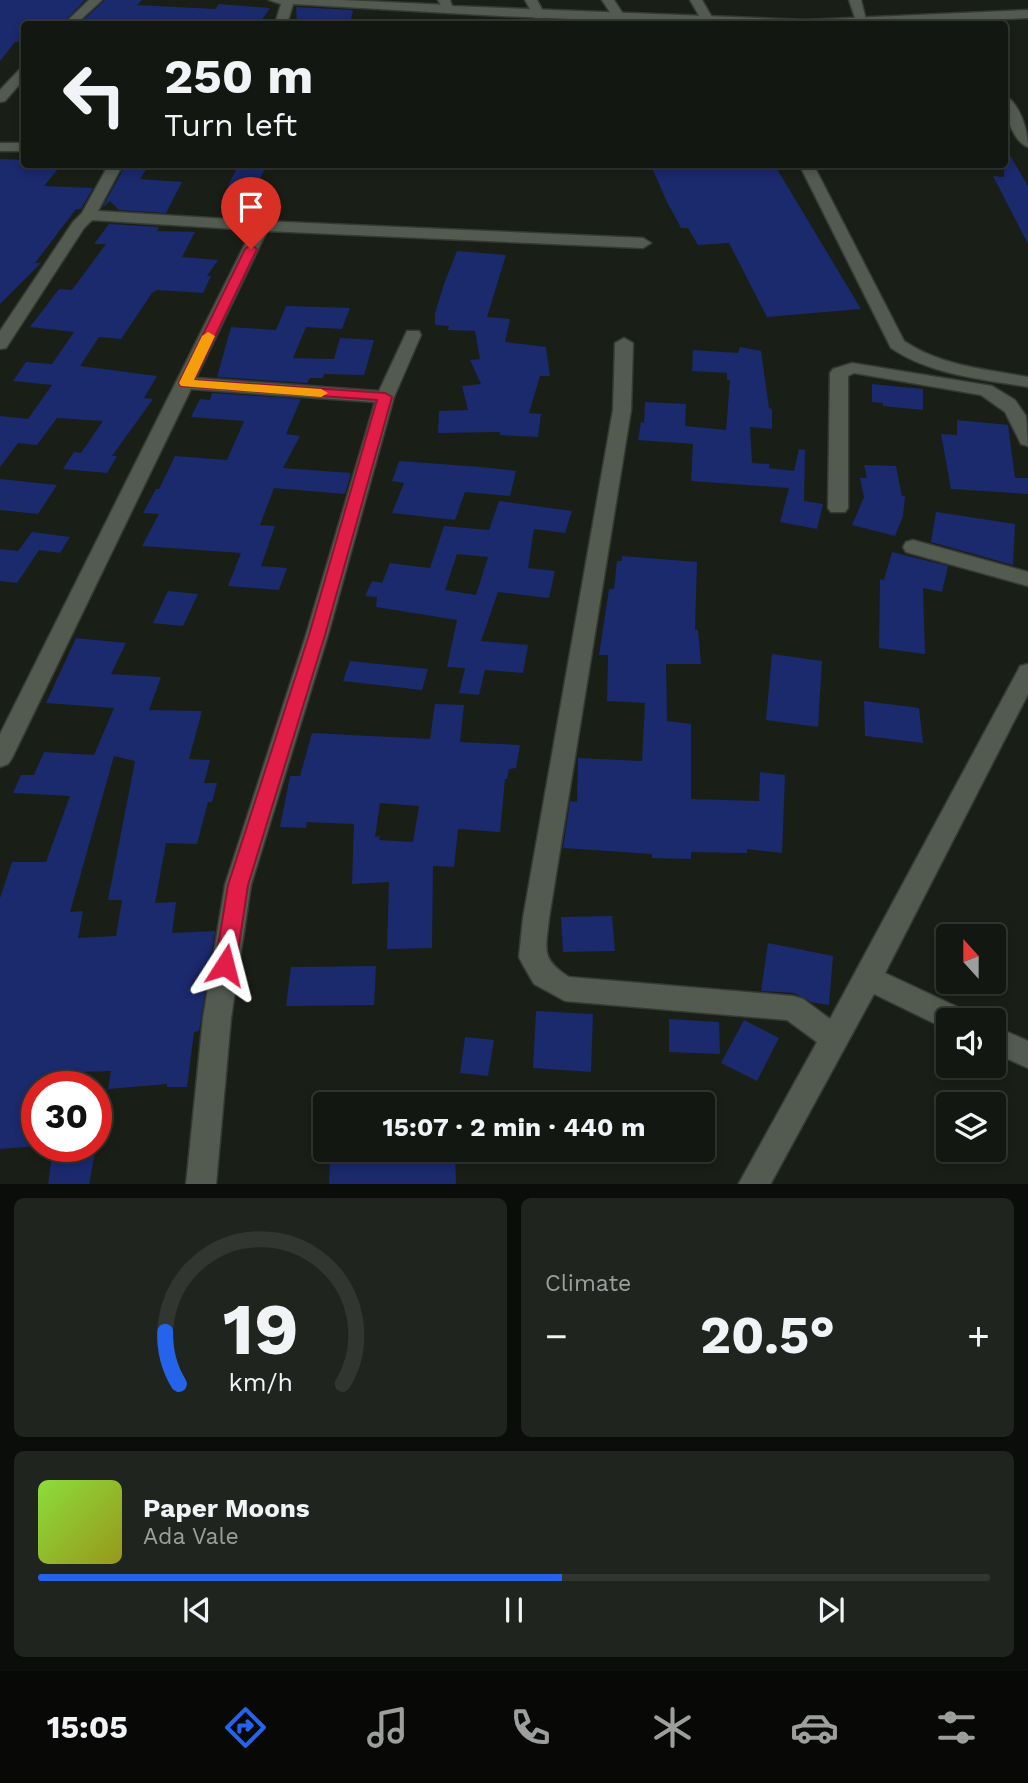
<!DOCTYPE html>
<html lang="en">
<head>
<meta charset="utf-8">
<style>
	body { margin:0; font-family:"Work Sans",sans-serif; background:#20241f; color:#f1f3f6; height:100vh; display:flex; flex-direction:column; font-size:26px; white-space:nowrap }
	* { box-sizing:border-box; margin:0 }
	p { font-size:23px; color:#9d9f9f }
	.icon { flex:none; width:38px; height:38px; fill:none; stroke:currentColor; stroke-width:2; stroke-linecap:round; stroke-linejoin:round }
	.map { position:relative; height:1184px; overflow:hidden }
	.details { display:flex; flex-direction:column; gap:14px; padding:14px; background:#0a0d09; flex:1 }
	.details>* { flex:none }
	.banner { position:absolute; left:21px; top:21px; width:987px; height:147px; border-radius:7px; box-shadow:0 4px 10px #0003,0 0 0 2px #323631; background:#131711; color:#f1f3f6; overflow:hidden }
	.needle { width:46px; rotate:339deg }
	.fabs { position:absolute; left:936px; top:924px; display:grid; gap:14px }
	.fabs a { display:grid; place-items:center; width:70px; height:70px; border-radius:7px; background:#131711; box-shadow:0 4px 10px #0003,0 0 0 2px #323631; font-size:35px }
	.speed { position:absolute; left:21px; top:1071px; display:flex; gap:14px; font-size:35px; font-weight:700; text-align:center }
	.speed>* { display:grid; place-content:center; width:91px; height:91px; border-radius:50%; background:#131711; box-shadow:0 4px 10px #0003,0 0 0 2px #323631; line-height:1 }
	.speed .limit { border:10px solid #d22; background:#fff; color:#111 }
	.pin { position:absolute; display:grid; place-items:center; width:60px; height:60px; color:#fff; margin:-72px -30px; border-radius:50% 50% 50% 0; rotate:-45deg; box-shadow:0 0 7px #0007 }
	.pin .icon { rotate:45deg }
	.me { position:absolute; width:77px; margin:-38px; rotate:9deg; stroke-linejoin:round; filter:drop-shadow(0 0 5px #0008) }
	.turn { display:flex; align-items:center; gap:24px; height:147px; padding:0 28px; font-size:32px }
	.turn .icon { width:91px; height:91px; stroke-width:2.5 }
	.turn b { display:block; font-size:49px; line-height:60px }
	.big { font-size:52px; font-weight:700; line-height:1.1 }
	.details .card { flex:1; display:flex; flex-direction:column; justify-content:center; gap:10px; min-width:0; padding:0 24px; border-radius:10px; background:#20241f }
	.details .dial { align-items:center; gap:0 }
	.dial svg { height:182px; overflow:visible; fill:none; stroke:#323631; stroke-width:7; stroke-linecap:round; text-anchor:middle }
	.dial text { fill:#f1f3f6; stroke:none }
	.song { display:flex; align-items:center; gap:21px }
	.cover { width:84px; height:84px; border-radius:10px; background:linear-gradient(135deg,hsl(90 70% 55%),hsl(60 70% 35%)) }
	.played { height:7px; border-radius:4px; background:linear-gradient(90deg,#2563eb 55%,#323631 55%) }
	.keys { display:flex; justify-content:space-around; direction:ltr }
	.heat { display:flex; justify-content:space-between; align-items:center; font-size:38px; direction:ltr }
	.details .tiles { flex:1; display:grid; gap:14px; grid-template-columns:1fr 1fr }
	.card:last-child { grid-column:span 2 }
	.trip { position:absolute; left:313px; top:1092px; width:402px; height:70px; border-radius:7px; background:#131711; box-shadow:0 4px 10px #0003,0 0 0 2px #323631; font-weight:700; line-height:70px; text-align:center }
	.tab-bar { display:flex; height:112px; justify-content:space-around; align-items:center; background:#080907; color:#9d9f9f }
	.tab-bar .icon { width:49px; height:49px }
	.tab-bar .selected { color:#2563eb }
	.tab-bar b { font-size:32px; color:#f1f3f6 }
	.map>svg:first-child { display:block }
	.building { fill:#1b296d; fill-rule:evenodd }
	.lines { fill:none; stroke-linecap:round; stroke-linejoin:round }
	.minor-casing { stroke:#363a34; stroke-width:3 }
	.tertiary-casing { stroke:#363a34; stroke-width:3 }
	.minor { fill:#535a50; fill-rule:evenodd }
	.tertiary { fill:#535a50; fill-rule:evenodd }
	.route { fill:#e11d48; stroke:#92132f; stroke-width:2 }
	.slow { fill:#f59e0b }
</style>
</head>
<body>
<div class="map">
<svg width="1028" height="1185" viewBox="0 0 1028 1185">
	<rect width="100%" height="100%" fill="#191f17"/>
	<!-- building -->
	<path class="building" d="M0,0H85L62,24H24V42H15L0,61Z
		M105,0H142L137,5L215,9L219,4L270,8L259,24H79Z
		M296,7L353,10L350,24H297Z
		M1004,145L1028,186V244L993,176L1004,177Z
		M0,159L24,160V166L59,168L44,186L93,188L81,209H76L35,263H41L0,304Z
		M239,164H267L252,196L224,194Z
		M689,164H774L861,309L767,317L729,243L698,245L688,228H681L666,200L653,170L690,167Z
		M124,168L146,170L140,179L182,182L166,213L119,210L110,201L102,208Z
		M109,224L159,227L157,231L195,232L182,257L218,260L207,276H211L203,293L157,290L152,293L121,339L99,337L80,366L157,376L144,398L153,399L112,456H117L107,473L63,469L74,452L81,453L103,421L57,418L37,445L18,443L0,467V416L28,419L52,385L13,381L26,362L52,364L74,332L30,327L59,289L72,290L106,244H94Z
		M457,251L506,255L487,317L510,319L505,342L546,347L550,376H540L529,413L541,414L538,437L500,435V432L438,433L439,411L468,410L462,386L481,384L470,360L480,359L475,331L448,330L449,326L435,325V313L444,284Z
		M286,306L350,308L342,329L306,327L293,358L334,359L340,338L374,340L364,375L324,374L323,378H310L307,383L217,377L231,327L276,330Z
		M740,347L761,351L769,408L772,409V429L750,427L752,463L769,464V468L794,471L799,449L805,450L804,501L823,504L817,529L780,522L789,488L691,481L693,444L638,440L641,422L644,423L645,402L686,404L685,426L726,430L730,380H727V373L692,371L693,350L738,353Z
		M872,384L923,389V410L883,406V403L872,402Z
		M212,393L301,399L286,434L300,436L283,468L351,473L345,494L274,488L260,525L275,526L261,566L287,568L279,590L228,586L241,553L142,546L159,514L143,513L156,489H159L175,456L227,460L244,421L191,417L200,399L210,400Z
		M957,420L1008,425L1015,478H1028V494L951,489L941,434L957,435Z
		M399,461L481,467L516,471L510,496L465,492L455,520L392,513L404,483L392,481Z
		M864,465L896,466L902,496H905L903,516L895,536L852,525L864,497L860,478H867Z
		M0,479L57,485L38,514L0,510Z
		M499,501L572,511L565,533L534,529L528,568L555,571L549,598L498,592L481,641L528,645L523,673L485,670L479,695L459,693L465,668L447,667L457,620L376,607L377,597L365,596L372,581L382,583L390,563L430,568L444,526L489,530ZM457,554L488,557L476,595L445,590Z
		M936,512L1015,524L1013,565L931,542Z
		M32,532L70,537L60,553L39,550L17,583L0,581V549L18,551Z
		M892,552L948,566L942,592L923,588L925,654L879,648L880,579L884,580Z
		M622,556L697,562L695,630H698L701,664H666L667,721L691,724V799L759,801L760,772L785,775L782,853L747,849V853L691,852V859L652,858V854L563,848L570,801L577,802L578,758L642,761L645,703L607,701L608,655H599L609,589H614L617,561H622Z
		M168,591L198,594L183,626L153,623Z
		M76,638L126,643L111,674L161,677L149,710L202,711L189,759L210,760L204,783H217L212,802H208L197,844L166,843L155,903L176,902L172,933L215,931L199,1031L194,1032L187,1087H167V1084L108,1089L111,1071L51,1073L48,1087H37V1146L0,1149V898L12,862H46L70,796L13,793L21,775H34L44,752L94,755L114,708L46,703ZM114,756L135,761L108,900H122L116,936L78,938L83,911L70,912Z
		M772,654L822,661L818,727L766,720Z
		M350,661L428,669L422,690L343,681Z
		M864,701L919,708L923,743L865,736Z
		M435,704L464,705L460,742L520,745L516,768L509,769L507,779H505L500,832L458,829L454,867L433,866L432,948L387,949L389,882L352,884L354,824L307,822L306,828L280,827L290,776H300L312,733L430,739ZM380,803L419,806L413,842L379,840L380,836L375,837Z
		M612,916L615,951L563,952L561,917Z
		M768,943L833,956L829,1005L811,1002L794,993L761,991Z
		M376,966L374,1005L286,1006L291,967Z
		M536,1011L593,1014L591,1072L533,1068Z
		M669,1019L719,1022L720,1054L669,1052Z
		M744,1020L779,1038L757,1081L721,1063Z
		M465,1037L494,1040L488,1076L460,1073Z
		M53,1146H96L89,1185H48Z
		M455,1151L456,1185H329L330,1159Z"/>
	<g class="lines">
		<!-- minor casing -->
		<g class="minor-casing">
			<path id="minor" d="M89,0H102L76,24H64Z
				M269,0H342L448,5L454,9L448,13L293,4L287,24H275L281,4Z
				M525,0H537L545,15L543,18H535Z
				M602,0H614L625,17L623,20H615Z
				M690,0H702L714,21L712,24H704Z
				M849,0H861L867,24H857Z
				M24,68V79L5,101L0,102V90L20,69Z
				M1004,95C1020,103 1028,131 1028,147C1012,141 1004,111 1004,95Z
				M0,143H24V151H0Z
				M109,164H123L98,211L262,221L643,238L651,243L643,248L267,231L196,378L379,391L407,331H419L421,335L394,397L328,635L251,885L231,1018L216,1185H186L203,1018L225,885L306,635L375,402L191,389L12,758L8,764L0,767V734L252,230L92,220L84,228L6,348L0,349V331L73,222L82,213Z
				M799,164H813L904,341C941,366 985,369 1028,377V387C981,379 931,375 891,348Z
				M624,338L633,343L631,410L549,918C546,949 540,959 569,977L793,996L803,999L830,1019L1017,672L1020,666L1028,664V694L885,973L966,1011L970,1020H948V1030L874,994L770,1185H738L817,1042L787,1020L565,1001L534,984L523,965L519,957L523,918L613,410L615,343Z
				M852,363L992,386L1015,400L1026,416L1028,446L1021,444L1005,412L981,395L854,373L848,376V508L845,512H831L828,508L830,373L833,369Z
				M913,540L1028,572V586L906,552L903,547L906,542Z
				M994,1026L1028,1041V1068L994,1053Z"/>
		</g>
		<!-- tertiary casing -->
		<g class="tertiary-casing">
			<path id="tertiary" d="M438,0H450L452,6L806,20L1028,10V18C834,26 642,25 448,13L444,11Z"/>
		</g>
		<!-- minor -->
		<use href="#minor" class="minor"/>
		<!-- tertiary -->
		<use href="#tertiary" class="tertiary"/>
	</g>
	<!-- route -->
	<path class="route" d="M251,245L257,249L194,380L385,393L392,397L325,635L248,885L236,965L233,971L225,974L218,971L215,965L228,885L309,635L377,400L181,386L179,383L245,249Z"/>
	<!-- slow -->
	<path class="slow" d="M208,332L215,336L194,380L321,389L328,393L321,397L181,386L179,383L202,336Z"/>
</svg>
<div class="fabs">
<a><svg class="needle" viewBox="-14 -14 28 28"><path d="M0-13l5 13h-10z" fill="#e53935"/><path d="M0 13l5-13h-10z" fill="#9d9f9f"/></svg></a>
<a><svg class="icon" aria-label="sound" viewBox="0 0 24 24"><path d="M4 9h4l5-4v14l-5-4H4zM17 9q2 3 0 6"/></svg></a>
<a><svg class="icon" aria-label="layers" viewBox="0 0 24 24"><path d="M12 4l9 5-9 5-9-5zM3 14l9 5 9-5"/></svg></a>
</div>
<div class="speed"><div class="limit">30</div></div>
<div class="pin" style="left:251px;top:249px;background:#d93025"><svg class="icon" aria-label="arrive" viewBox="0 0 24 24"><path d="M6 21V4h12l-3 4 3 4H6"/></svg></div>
<svg class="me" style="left:225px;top:965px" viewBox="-20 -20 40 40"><path d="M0-17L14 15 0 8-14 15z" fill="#e11d48" stroke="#fff" stroke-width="4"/></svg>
<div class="trip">15:07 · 2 min · 440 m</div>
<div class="banner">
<div class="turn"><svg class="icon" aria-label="left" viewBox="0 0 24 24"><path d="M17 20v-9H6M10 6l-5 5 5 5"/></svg><div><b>250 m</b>Turn left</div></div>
</div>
</div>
<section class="details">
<div class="tiles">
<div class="card dial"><svg viewBox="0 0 100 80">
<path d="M14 69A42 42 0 1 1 86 69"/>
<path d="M14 69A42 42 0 0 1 8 46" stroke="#2563eb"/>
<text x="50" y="56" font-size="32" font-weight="700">19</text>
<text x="50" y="72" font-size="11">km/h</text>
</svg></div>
<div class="card"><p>Climate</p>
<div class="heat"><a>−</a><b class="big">20.5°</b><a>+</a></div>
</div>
<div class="card">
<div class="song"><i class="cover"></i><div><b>Paper Moons</b><p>Ada Vale</p></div></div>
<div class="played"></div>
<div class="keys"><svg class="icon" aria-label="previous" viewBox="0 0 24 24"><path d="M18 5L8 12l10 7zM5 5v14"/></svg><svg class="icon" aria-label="pause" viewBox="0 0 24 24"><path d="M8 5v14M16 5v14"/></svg><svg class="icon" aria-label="next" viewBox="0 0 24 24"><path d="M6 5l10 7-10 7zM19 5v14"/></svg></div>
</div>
</div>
</section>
<nav class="tab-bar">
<b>15:05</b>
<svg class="icon selected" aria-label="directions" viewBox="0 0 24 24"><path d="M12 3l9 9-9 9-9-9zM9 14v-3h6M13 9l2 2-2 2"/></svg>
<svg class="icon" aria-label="music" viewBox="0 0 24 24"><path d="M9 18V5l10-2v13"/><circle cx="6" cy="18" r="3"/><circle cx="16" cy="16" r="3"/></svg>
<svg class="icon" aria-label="phone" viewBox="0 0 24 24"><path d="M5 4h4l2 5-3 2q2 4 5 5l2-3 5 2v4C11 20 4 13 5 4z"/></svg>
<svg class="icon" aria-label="climate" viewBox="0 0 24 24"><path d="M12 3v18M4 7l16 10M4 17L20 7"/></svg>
<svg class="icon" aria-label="car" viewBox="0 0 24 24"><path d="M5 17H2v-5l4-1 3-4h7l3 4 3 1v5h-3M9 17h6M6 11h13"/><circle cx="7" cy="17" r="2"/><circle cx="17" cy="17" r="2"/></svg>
<svg class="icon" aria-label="filters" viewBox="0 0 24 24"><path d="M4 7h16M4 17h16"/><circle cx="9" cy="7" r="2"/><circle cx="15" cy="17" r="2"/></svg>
</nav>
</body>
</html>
